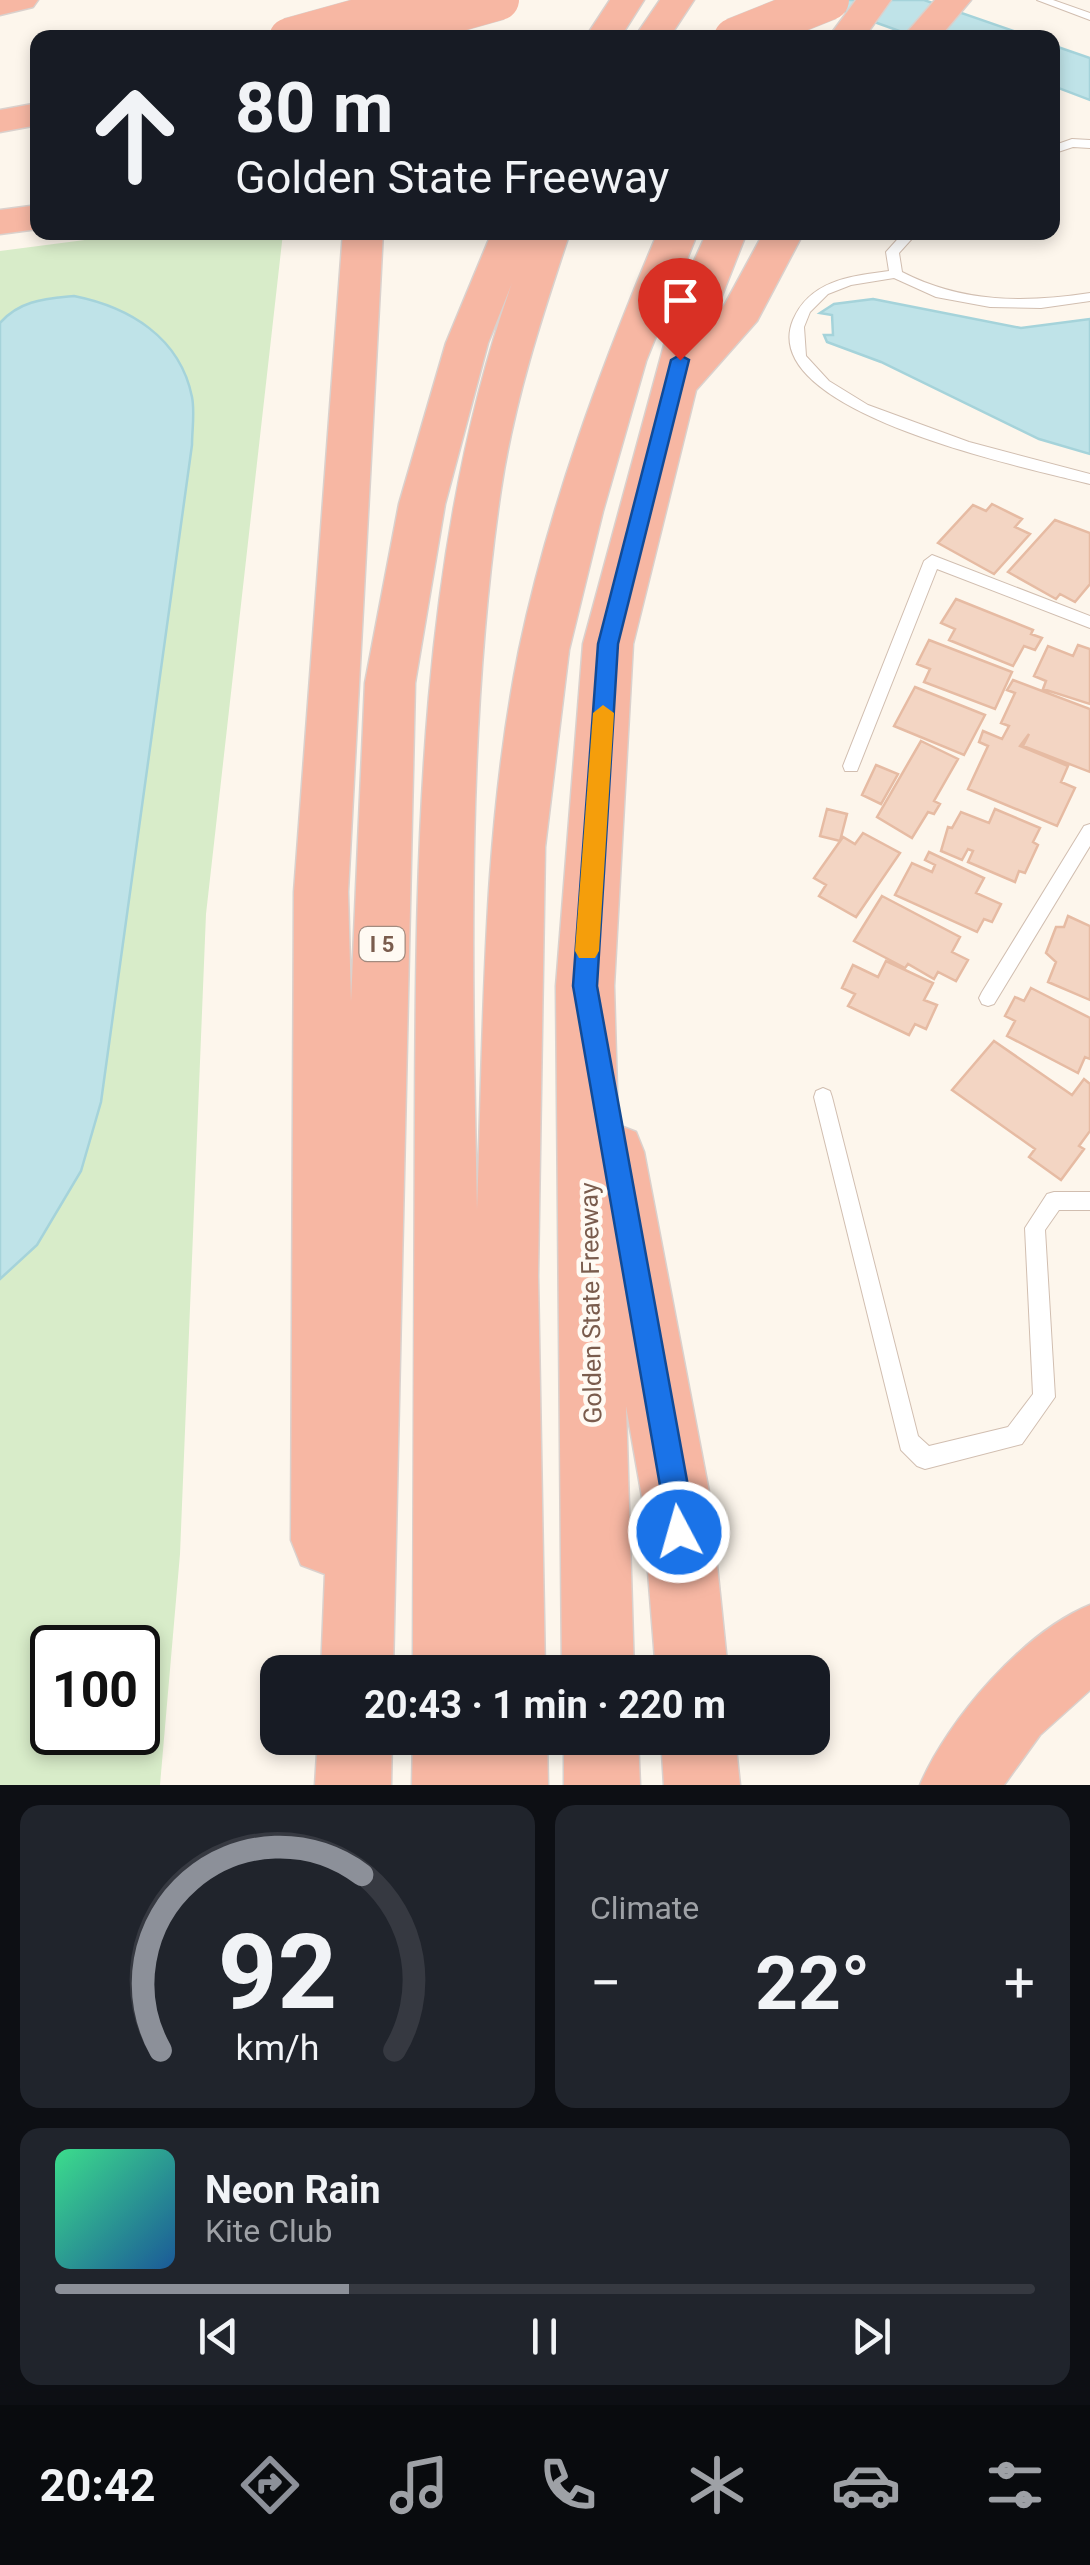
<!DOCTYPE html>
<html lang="en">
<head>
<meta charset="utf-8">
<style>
	body { margin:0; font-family:Roboto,sans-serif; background:#20242c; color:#f1f3f6; height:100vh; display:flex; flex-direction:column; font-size:38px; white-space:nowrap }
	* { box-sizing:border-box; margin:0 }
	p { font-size:32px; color:#9ea1a6 }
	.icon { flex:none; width:55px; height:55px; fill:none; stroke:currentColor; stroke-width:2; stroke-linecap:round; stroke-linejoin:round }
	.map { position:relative; height:1785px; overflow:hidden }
	.sheet { display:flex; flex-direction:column; gap:20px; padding:20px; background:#0d0f14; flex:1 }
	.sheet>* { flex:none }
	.guide { position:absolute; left:30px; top:30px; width:1030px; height:210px; border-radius:20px; box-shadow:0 5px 15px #0003; background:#171b24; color:#f1f3f6; overflow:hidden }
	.speed { position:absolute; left:30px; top:1625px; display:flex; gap:20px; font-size:50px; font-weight:700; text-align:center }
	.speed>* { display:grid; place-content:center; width:130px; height:130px; border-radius:50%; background:#171b24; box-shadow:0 5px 15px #0003; line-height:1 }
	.speed .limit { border:5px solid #111; border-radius:15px; background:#fff; color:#111 }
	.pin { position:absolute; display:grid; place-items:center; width:85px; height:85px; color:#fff; margin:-102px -42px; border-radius:50% 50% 50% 0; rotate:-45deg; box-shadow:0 0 10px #0007 }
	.pin .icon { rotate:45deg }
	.me { position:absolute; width:110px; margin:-55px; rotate:354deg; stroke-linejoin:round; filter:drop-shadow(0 0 8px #0008) }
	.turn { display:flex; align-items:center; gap:35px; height:210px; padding:0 40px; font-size:45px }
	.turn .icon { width:130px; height:130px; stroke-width:2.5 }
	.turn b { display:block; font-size:70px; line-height:85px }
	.big { font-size:75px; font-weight:700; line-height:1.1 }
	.sheet .card { flex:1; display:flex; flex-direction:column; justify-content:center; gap:15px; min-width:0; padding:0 35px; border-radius:20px; background:#20242c }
	.sheet .dial { align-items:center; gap:0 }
	.dial svg { height:260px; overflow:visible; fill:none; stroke:#363941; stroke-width:7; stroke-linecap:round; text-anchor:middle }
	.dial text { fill:#f1f3f6; stroke:none }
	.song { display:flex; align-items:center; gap:30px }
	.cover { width:120px; height:120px; border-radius:15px; background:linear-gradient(135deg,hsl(150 70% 55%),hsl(210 70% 35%)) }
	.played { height:10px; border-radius:5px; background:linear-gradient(90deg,#8c9099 30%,#363941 30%) }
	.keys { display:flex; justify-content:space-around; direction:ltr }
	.heat { display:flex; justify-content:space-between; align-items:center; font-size:55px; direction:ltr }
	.sheet .tiles { flex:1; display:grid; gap:20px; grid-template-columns:1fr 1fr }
	.card:last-child { grid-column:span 2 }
	.trip { position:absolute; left:260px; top:1655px; width:570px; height:100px; border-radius:20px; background:#171b24; box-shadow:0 5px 15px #0003; font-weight:700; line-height:100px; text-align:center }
	.menu { display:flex; height:160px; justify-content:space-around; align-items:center; background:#090b0e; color:#9ea1a6 }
	.menu .icon { width:70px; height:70px }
	.menu .on { color:#8c9099 }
	.menu b { font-size:45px; color:#f1f3f6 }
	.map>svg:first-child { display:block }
	.green { fill:#d8ecc9; fill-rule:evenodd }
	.water { fill:#bfe3e8; stroke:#a5d3da; stroke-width:2.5 }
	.building { fill:#f3d5c3; stroke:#e6bba3; stroke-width:2.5 }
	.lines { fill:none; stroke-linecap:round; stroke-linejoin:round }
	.service-casing { stroke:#d1beb0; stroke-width:2 }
	.motorway-casing { stroke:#dad1cd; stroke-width:3 }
	.service { fill:#fff; fill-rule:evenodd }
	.motorway { fill:#f7b7a3; fill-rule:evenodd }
	.motorway-bridge-casing { stroke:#dad1cd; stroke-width:41; stroke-linecap:butt }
	.motorway-bridge { stroke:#f7b7a3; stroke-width:40 }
	.route { fill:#1a73e8; stroke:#114b97; stroke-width:2.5 }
	.slow { fill:#f59e0b }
	.labels { text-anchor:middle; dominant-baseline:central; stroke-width:9; stroke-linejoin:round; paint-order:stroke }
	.shield { fill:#fffaf3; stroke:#a28b7f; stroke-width:2.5 }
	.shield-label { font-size:22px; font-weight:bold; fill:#7a5c4d }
	.street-label { font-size:25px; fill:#7a5c4d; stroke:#fffaf3 }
</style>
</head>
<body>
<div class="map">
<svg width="1090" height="1785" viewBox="0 0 1090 1785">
	<rect width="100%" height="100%" fill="#fdf6ec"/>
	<!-- green -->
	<path class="green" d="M146,232L283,233L206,914L180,1554L160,1785H0V251ZM52,1648H138V1732H52Z"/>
	<!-- water -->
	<path class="water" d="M813,0H924L1031,37H916Z
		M1052,45L1090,58V100L1053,86Z
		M74,296C129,307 180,337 192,397C195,412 192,430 192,445L101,1102L81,1171L37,1245L0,1279V323C20,300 45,299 74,296Z
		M873,299L1021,328L1090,319V454L1039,439L881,362L827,342L824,335H833L832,315L820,313L834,304Z"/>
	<!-- building -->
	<path class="building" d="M992,504L1022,519L1015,527L1030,534L994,574L938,543L973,505L986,511Z
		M1055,520L1090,533V584L1075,602L1060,594L1056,599L1008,572Z
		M956,599L1033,630L1031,634L1042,638L1035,650L1024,646L1013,666L949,640L955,629L941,623Z
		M929,640L1012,672L995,709L924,682L930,669L917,664Z
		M1078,645L1090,649V704L1043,689L1046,681L1034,676L1048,646L1073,656Z
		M1013,680L1090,709V772L1023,746L1029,734L1020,746L1068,766L1061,782L1075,788L1057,826L968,789L988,746L979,742L983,731L1002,739L1009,726L1001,723L1015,693L1007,690Z
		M915,687L985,715L964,755L894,726Z
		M921,741L958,759L934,801L940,804L934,814L928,812L912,838L877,817Z
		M876,765L898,774L881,804L862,795Z
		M827,809L847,814L840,841L820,836Z
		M995,809L1040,828L1033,842L1038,845L1025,873L1019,871L1015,882L968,862L973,851L968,849L962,860L941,851L948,827L952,828L961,812L989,823Z
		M863,833L900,853L856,917L819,896L826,885L814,878L843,837L855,844Z
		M929,852L984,878L976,893L1001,904L992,922L984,919L977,932L895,895L912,863L932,872L935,865L925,860Z
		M882,896L960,937L952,952L968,960L956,981L938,972L934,979L908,964L905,968L854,941Z
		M1068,916L1090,926V1000L1048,982L1056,962L1046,953L1056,927H1064Z
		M886,961L933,983L924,1000L937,1005L926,1029L915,1024L909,1035L848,1006L855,994L842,988L853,965L878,977Z
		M1031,988L1090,1018V1059L1085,1057L1078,1073L1007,1036L1015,1021L1005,1016L1015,997L1024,1001Z
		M994,1041L1072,1095L1084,1079L1090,1084V1131L1079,1146L1084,1149L1061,1180L1029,1157L1035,1149L952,1090Z"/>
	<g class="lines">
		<!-- service casing -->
		<g class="service-casing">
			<path id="service" d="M1037,0H1053L1090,13V20Z
				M1072,139L1090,140V148L1073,147L1052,154V146Z
				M904,232H918L899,253L902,272C962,303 1025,303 1090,293V301L1041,308L990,307L936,297L894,278L851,285L828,294L810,312L804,327L806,356L829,381L868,405L969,442L1090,474V484C1032,469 755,413 793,320C810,280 851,276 889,271L886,252Z
				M932,555L1090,616V628L937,569L859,766L857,771H845L843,766L924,561Z
				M1090,824V846L994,1004L988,1006L982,1004L979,998L982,992L1084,826Z
				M823,1088L830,1091L832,1097L918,1436L929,1446L1008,1427L1033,1394L1025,1228L1047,1194L1054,1192H1090V1210H1059L1045,1230L1055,1397L1022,1444L925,1469L917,1466L901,1450L814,1097L816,1091Z"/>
		</g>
		<!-- motorway casing -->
		<g class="motorway-casing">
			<path id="motorway" d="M0,0H38L33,7L0,15Z
				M610,0H644L620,38H585Z
				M660,0H694L669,38H634Z
				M856,0H891L864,38H828Z
				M935,0H971L939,38H902Z
				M38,103V125L0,132V110Z
				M38,205V229L0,234V210Z
				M343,232H383L348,892L351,1002L365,683L399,504L446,343L492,232H570C542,316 514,401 501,489C466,727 472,970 477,1210C484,1024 482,834 519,650C549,507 601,367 658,232H698L646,361L603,511L569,650L545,847L538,1276L545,1672H413C413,1488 414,1304 415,1120C416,845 419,545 512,283L488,343L445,504L415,683L393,1672H321L325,1574L301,1565L291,1540L294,892Z
				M707,232H747L714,316L725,304L764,232H804L757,321L696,390L633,644L614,986L618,1125L636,1132L644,1152L710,1497L728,1672H656L642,1497L626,1406L634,1672H562L556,986L583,644L676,301Z
				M1090,1605V1690L1040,1735L1004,1785H920C948,1719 1024,1632 1090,1605Z
				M318,1738H392L391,1785H315Z
				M413,1738H547L548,1785H412Z
				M564,1738H638L640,1785H564Z
				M661,1738H735L740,1785H664Z"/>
		</g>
		<!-- service -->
		<use href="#service" class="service"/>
		<!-- motorway -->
		<use href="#motorway" class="motorway"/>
		<!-- motorway-bridge casing -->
		<g class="motorway-bridge-casing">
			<path id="motorway-bridge" d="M389,31L499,0
				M289,38L426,0
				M734,38L829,0"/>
		</g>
		<!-- motorway-bridge -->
		<use href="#motorway-bridge" class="motorway-bridge"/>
	</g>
	<!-- route -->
	<path class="route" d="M680,355L689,360L618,644L597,986L690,1497L694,1532L689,1542L679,1547L669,1542L662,1497L573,986L598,644L671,360Z"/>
	<!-- slow -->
	<path class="slow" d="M603,705L614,713L599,951L595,958H579L575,951L593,713Z"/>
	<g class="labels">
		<!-- shield labels -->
		<rect class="shield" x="359.5" y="927" width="45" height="34" rx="8"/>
		<g class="shield-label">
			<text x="382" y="944">I 5</text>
		</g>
		<!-- street labels -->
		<g class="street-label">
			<text transform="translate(591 1303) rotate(-91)">Golden State Freeway</text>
		</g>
	</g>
</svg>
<div class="speed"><div class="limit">100</div></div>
<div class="pin" style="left:680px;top:360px;background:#d93025"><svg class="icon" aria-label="arrive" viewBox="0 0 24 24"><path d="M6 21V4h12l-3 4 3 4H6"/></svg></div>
<svg class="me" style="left:679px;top:1532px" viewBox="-20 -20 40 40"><circle r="17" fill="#1a73e8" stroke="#fff" stroke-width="3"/><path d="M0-11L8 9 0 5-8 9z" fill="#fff"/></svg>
<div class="trip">20:43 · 1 min · 220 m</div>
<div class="guide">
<div class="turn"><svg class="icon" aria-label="ahead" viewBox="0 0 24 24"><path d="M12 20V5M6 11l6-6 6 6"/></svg><div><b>80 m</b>Golden State Freeway</div></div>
</div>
</div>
<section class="sheet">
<div class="tiles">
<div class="card dial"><svg viewBox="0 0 100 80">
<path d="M14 69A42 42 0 1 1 86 69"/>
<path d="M14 69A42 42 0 0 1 76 15" stroke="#8c9099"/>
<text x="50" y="56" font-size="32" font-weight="700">92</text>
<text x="50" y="72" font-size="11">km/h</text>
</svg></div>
<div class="card"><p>Climate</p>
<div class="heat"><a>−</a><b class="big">22°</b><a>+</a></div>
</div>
<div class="card">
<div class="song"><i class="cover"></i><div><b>Neon Rain</b><p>Kite Club</p></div></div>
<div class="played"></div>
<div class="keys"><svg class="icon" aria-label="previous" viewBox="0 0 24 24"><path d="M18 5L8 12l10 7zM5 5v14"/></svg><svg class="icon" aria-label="pause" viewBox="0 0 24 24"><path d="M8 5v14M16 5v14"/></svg><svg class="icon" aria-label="next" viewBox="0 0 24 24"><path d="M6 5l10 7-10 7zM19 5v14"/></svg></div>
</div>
</div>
</section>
<nav class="menu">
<b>20:42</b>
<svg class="icon on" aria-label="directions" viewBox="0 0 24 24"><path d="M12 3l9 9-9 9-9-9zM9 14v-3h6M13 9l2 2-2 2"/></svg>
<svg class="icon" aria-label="music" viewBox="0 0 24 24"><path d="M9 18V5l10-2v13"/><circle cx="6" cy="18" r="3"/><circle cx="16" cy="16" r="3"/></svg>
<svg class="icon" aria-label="phone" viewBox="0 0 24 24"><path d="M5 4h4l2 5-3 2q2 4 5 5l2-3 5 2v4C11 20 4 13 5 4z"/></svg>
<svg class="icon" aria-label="climate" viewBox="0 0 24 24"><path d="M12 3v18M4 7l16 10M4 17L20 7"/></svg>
<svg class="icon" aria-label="car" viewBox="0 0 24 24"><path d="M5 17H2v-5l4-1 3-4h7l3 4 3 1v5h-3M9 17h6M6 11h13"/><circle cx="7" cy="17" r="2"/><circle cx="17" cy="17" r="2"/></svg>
<svg class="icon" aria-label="filters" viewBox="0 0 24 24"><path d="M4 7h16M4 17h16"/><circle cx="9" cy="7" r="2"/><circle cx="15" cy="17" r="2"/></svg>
</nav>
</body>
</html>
